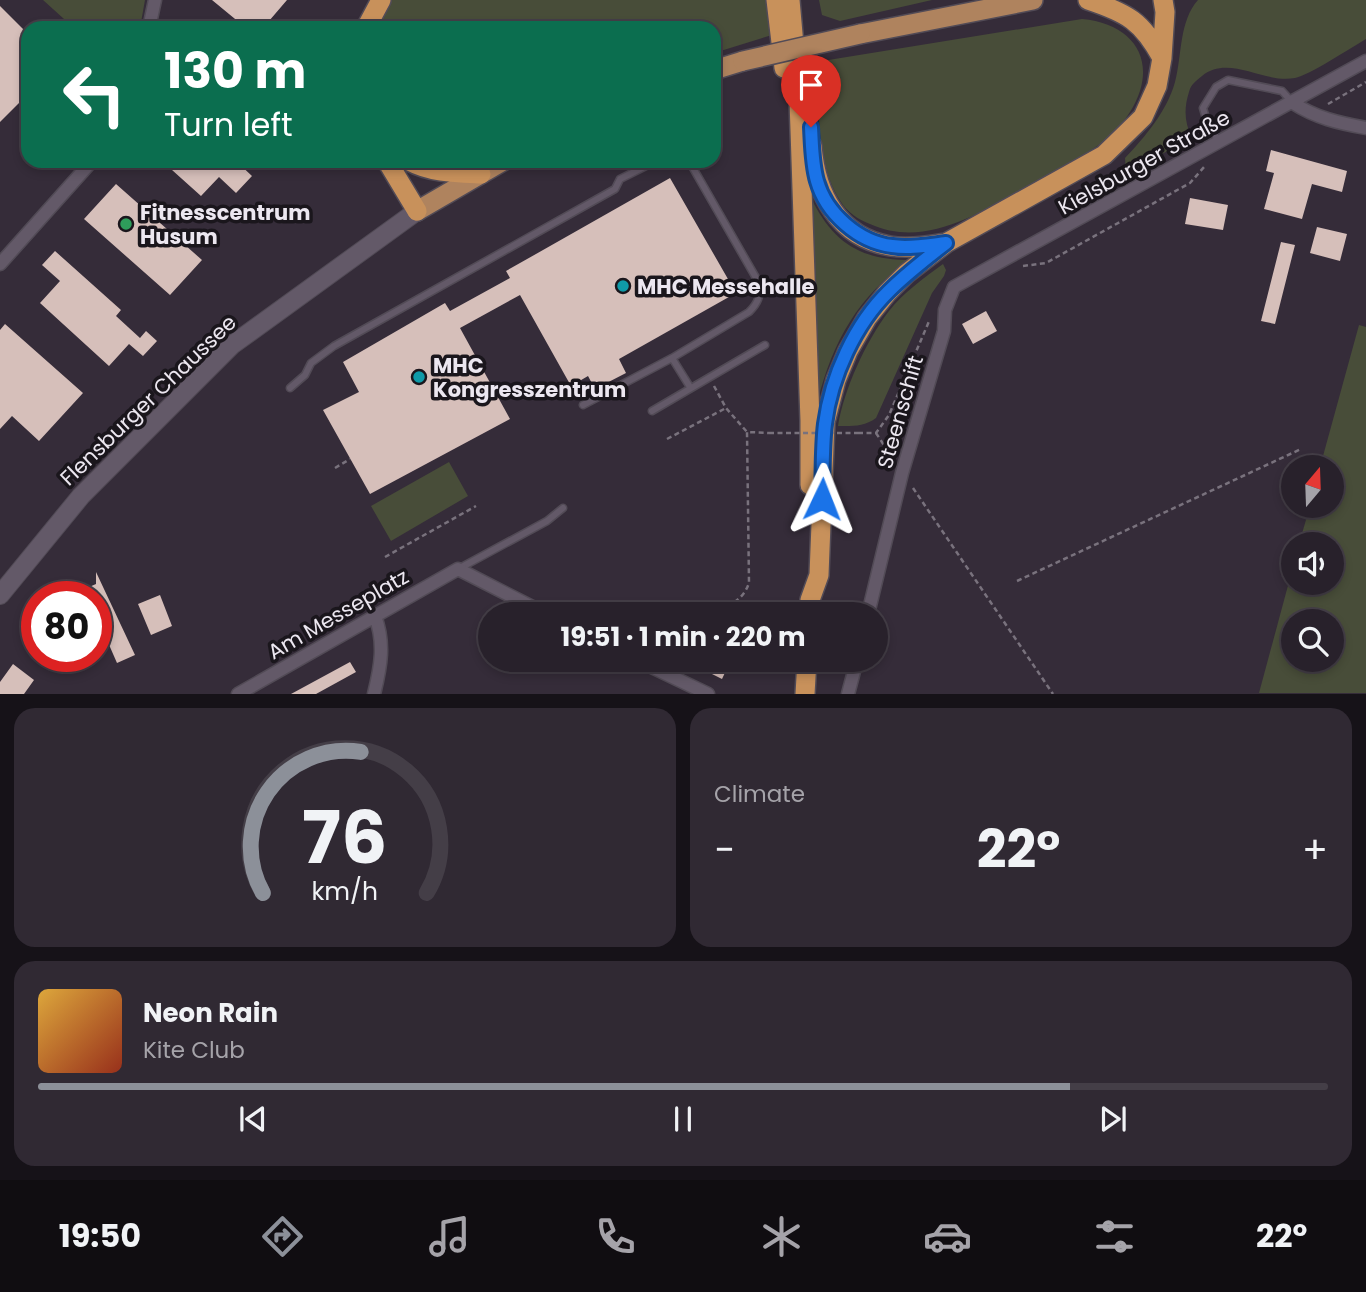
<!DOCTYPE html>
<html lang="en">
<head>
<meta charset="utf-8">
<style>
	body { margin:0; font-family:Poppins,sans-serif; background:#302933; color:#f1f3f6; height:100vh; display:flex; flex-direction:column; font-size:26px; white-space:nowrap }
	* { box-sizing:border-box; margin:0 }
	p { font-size:23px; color:#a5a3a9 }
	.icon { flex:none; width:38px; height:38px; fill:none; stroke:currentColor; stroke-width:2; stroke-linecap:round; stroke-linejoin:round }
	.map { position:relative; height:694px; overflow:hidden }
	.side { display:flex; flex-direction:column; gap:14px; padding:14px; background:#161218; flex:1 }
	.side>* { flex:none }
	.hud { position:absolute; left:21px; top:21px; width:700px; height:147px; border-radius:21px; box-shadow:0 4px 10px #0003,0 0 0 2px #443e47; background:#0b6e4f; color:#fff; overflow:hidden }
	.needle { width:46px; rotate:19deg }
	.controls { position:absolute; left:1281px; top:455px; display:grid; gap:14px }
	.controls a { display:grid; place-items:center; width:63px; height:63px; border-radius:50%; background:#28212b; box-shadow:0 4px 10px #0003,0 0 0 2px #443e47; font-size:35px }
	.speed { position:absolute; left:21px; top:581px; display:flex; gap:14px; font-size:35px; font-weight:700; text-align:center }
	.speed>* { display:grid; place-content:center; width:91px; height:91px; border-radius:50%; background:#28212b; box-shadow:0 4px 10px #0003,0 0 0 2px #443e47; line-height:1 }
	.speed .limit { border:10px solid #d22; background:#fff; color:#111 }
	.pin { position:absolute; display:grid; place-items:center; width:60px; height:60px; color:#fff; margin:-72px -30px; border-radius:50% 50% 50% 0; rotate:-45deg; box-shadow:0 0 7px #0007 }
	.pin .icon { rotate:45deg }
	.me { position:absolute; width:77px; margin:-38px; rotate:2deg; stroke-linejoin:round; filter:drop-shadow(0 0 5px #0008) }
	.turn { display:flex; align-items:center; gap:24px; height:147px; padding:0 28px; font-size:32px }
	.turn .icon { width:91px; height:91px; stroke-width:2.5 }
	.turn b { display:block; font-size:49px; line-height:60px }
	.big { font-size:52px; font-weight:700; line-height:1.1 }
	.side .tile { flex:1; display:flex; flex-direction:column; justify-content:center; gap:10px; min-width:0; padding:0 24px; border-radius:21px; background:#302933 }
	.side .dial { align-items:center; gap:0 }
	.dial svg { height:182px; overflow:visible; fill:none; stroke:#443e47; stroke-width:7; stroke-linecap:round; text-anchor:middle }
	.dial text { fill:#f1f3f6; stroke:none }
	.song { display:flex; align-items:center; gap:21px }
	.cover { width:84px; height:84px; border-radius:10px; background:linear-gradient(135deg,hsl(40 70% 55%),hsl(10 70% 35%)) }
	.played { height:7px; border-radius:4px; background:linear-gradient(90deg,#8c9099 80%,#443e47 80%) }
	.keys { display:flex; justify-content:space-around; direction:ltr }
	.heat { display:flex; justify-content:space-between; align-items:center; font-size:38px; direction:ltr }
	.side .tiles { flex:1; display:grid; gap:14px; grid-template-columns:1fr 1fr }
	.tile:last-child { grid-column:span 2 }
	.trip { position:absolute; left:478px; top:602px; width:410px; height:70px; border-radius:35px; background:#28212b; box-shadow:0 4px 10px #0003,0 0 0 2px #443e47; font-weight:700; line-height:70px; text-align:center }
	.menu { display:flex; height:112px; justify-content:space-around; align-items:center; background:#100d11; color:#a5a3a9 }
	.menu .icon { width:49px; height:49px }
	.menu .active { color:#8c9099 }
	.menu b { font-size:32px; color:#f1f3f6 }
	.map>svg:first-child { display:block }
	.green { fill:#484d39; fill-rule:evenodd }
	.building { fill:#d6bfba }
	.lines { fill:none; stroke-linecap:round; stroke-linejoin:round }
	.service-casing { stroke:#524b56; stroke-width:9 }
	.minor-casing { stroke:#524b56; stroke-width:15 }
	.secondary-casing { stroke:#524b56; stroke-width:20 }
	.primary-casing { stroke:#524b56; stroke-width:22 }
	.trunk-casing { stroke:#524b56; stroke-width:22 }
	.path { stroke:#79727d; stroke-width:2.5; stroke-dasharray:5 3.5; stroke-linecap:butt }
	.service { stroke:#635968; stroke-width:6 }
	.minor { stroke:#635968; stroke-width:12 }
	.secondary { stroke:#635968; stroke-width:18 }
	.primary { stroke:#af835e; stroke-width:19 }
	.trunk { stroke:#c8915b; stroke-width:19 }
	.primary-bridge-casing { stroke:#524b56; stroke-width:22; stroke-linecap:butt }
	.path-bridge { stroke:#79727d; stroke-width:2.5; stroke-dasharray:5 3.5; stroke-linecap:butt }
	.primary-bridge { stroke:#af835e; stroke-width:19 }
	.route-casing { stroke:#114b97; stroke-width:18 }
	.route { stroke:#1a73e8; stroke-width:12 }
	.leisure-dot { fill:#2e9e5b; stroke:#1a161c; stroke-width:2.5 }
	.culture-dot { fill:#0f9aa8; stroke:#1a161c; stroke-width:2.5 }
	.labels { text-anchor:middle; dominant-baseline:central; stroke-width:7; stroke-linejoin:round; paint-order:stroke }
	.street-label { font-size:21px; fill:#ece7f0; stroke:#1a161c }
	.poi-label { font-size:21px; font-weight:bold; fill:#ece7f0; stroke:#1a161c; text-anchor:start }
</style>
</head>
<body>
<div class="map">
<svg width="1366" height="694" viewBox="0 0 1366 694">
	<rect width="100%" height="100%" fill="#352c39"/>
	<!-- green -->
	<path class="green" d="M43,0H145L140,28H74Z
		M390,0H769L772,35L714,53V28H373Z
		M819,0H932L840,21L822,15Z
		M1198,0H1366V39C1352,47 1308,76 1295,78C1264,84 1229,54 1202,76C1196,81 1191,84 1189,92C1184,108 1184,122 1192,138L1126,173L1125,158C1145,137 1167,111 1175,82C1182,55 1179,21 1198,0Z
		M1082,19C1136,24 1160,64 1130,112C1109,146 1066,165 1033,183C984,210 927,250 870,224C859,220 847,212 841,202C815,163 820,107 816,62Z
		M813,202C835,244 862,260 910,260C858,296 833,341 818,400Z
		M943,264L946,270L944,276L932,293L876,418C864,427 852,426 838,426C844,389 866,341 889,311C904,292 924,278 943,264Z
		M1359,325L1366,327V693H1259L1293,567V583H1332V544H1299L1310,506H1332V467H1320ZM1293,621H1332V660H1293Z
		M449,462L468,496L391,541L371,506Z"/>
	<!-- building -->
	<path class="building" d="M212,0H287L263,28H246Z
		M0,6L28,34V94L0,122Z
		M1271,150L1347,171L1342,192L1312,184L1302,219L1264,209L1274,173L1266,171Z
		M162,161H236L252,176L236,193L219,177L201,196Z
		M670,178L736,293L619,359L626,373L595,389L588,376L571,386L520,295L460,328L510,419L370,494L323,410L359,392L343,362L445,303L450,311L510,278L506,271Z
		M116,184L202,260L170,295L84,219Z
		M1190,198L1228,205L1223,230L1185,224Z
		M1317,227L1347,234L1340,261L1310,253Z
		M1281,242L1295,245L1275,324L1261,321Z
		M55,251L121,310L116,316L140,338L146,331L157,341L143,356L129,344L109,366L40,303L60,281L42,265Z
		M986,311L997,331L973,344L962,324Z
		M5,324L83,393L39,441L12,416L0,429V330Z
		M96,572L135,655L117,663L96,615V597H66L96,584Z
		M160,595L172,626L151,635L138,604Z
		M706,660H731L722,679L702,669Z
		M350,662L356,672L316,694H291Z
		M13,664L34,680L24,694H0V682Z"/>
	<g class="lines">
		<!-- service casing -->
		<g class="service-casing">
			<path id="service" d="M1219,142L1207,122L1203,108L1216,87L1228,80L1282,91L1292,102
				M672,358L690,387
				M290,388L305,375L311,363L334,346L615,189L620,179L656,161
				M583,405L672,358L749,312C758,303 761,296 759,283L689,161
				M652,411L765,345
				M460,568L547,521L563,508"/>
		</g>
		<!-- minor casing -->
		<g class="minor-casing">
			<path id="minor" d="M149,28L155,0
				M1293,103C1316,118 1339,123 1366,128
				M0,264L92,161
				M868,614L902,473L944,331L945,310L954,287L1366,61
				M637,660L708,694
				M238,694L458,569L546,614
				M374,694C381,666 385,643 375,616
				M848,694L857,660"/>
		</g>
		<!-- secondary casing -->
		<g class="secondary-casing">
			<path id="secondary" d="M0,595L81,496L232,345L417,211"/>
		</g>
		<!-- primary casing -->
		<g class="primary-casing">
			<path id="primary" d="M860,34L1033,0
				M714,70L743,61
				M417,211L503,161"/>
		</g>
		<!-- trunk casing -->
		<g class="trunk-casing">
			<path id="trunk" d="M776,0L784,68
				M790,0L799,101L810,421V485
				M1088,0C1127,13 1142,21 1162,58
				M366,28L381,0
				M812,146C816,194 838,237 890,246C908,249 928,246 945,243
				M387,161L417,211
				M409,161C431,173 456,173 481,174
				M810,600L819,575L825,422L836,380L848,351L867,318L887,293L907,273L946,243L1104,155L1143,117L1157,86L1162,58L1165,12L1163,0
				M805,694L807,660"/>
		</g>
		<!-- path -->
		<path class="path" d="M1328,104L1366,82
			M1023,266L1046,263L1190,183L1205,166
			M714,386L726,408L747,432
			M858,433H876L889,415L930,319
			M876,433L891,456
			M667,439L726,408
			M335,468L350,459
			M913,488L1053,694
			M385,557L476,506
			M1017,581L1301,449
			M712,614C728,606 743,601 749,583L747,432L769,433"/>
		<!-- service -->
		<use href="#service" class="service"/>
		<!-- minor -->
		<use href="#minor" class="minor"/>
		<!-- secondary -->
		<use href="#secondary" class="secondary"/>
		<!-- primary -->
		<use href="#primary" class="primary"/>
		<!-- trunk -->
		<use href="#trunk" class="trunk"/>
		<!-- primary-bridge casing -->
		<g class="primary-bridge-casing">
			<path id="primary-bridge" d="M743,61L860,34"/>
		</g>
		<!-- path-bridge -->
		<path class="path-bridge" d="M769,433H858"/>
		<!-- primary-bridge -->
		<use href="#primary-bridge" class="primary-bridge"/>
	</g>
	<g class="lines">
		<!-- route casing -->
		<g class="route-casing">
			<path id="route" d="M811,127C812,145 812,164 817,181C826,213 858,242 892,246C910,249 929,245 946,243C927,258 907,273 889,291C855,324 831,377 825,424C822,448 823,474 822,499"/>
		</g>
		<!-- route -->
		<use href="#route" class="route"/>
	</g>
	<!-- markers -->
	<circle class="leisure-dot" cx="126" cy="224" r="7"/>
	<g class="culture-dot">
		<circle cx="623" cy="286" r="7"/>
		<circle cx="419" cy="377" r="7"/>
	</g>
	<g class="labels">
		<!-- street labels -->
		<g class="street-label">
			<text transform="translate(1144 162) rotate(-29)">Kielsburger Straße</text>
			<text transform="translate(148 400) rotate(-44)">Flensburger Chaussee</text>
			<text transform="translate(900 412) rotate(-74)">Steenschift</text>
			<text transform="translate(338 614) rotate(-30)">Am Messeplatz</text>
		</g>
		<!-- poi labels -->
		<g class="poi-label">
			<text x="140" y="212">Fitnesscentrum<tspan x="140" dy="24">Husum</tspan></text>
			<text x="637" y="286">MHC Messehalle</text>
			<text x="433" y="365">MHC<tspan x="433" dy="24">Kongresszentrum</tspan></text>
		</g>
	</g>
</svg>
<div class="controls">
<a><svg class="needle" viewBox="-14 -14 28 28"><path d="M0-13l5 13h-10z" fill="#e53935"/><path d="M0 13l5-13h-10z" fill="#a5a3a9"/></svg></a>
<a><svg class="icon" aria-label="sound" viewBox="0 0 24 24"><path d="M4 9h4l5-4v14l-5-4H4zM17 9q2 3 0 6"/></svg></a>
<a><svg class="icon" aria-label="search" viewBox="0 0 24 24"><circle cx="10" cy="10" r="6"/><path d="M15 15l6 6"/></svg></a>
</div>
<div class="speed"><div class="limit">80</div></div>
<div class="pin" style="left:811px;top:127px;background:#d93025"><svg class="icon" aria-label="arrive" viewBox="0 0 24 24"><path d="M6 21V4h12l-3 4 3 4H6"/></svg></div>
<svg class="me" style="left:822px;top:499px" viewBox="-20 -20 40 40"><path d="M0-17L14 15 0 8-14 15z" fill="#1a73e8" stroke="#fff" stroke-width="4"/></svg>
<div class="trip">19:51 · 1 min · 220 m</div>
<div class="hud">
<div class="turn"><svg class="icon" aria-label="left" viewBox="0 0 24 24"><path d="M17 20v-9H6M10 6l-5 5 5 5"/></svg><div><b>130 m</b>Turn left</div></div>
</div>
</div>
<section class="side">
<div class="tiles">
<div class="tile dial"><svg viewBox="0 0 100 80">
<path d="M14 69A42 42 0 1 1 86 69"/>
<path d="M14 69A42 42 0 0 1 57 7" stroke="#8c9099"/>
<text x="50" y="56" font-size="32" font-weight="700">76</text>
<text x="50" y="72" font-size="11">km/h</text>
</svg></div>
<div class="tile"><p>Climate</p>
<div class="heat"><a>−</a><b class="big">22°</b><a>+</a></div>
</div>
<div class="tile">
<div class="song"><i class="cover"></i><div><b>Neon Rain</b><p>Kite Club</p></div></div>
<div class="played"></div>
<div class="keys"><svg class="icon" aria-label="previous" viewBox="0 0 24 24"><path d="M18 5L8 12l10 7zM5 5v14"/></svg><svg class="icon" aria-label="pause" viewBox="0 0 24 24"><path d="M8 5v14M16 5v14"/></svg><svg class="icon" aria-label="next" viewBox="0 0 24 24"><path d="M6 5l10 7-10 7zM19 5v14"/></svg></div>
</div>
</div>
</section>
<nav class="menu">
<b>19:50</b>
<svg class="icon active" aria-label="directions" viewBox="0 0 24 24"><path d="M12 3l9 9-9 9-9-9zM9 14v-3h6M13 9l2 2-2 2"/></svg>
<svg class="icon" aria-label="music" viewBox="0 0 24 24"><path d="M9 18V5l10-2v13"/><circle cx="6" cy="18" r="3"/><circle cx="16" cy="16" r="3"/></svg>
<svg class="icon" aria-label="phone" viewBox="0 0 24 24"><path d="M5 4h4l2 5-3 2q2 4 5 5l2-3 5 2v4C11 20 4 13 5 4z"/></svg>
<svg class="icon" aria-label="climate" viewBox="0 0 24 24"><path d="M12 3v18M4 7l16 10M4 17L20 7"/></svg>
<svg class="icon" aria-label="car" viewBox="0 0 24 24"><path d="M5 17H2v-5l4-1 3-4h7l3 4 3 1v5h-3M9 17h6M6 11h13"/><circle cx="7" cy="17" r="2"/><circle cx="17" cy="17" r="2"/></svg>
<svg class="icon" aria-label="filters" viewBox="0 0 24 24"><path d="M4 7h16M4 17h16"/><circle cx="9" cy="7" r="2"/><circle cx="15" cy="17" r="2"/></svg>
<b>22°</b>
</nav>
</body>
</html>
